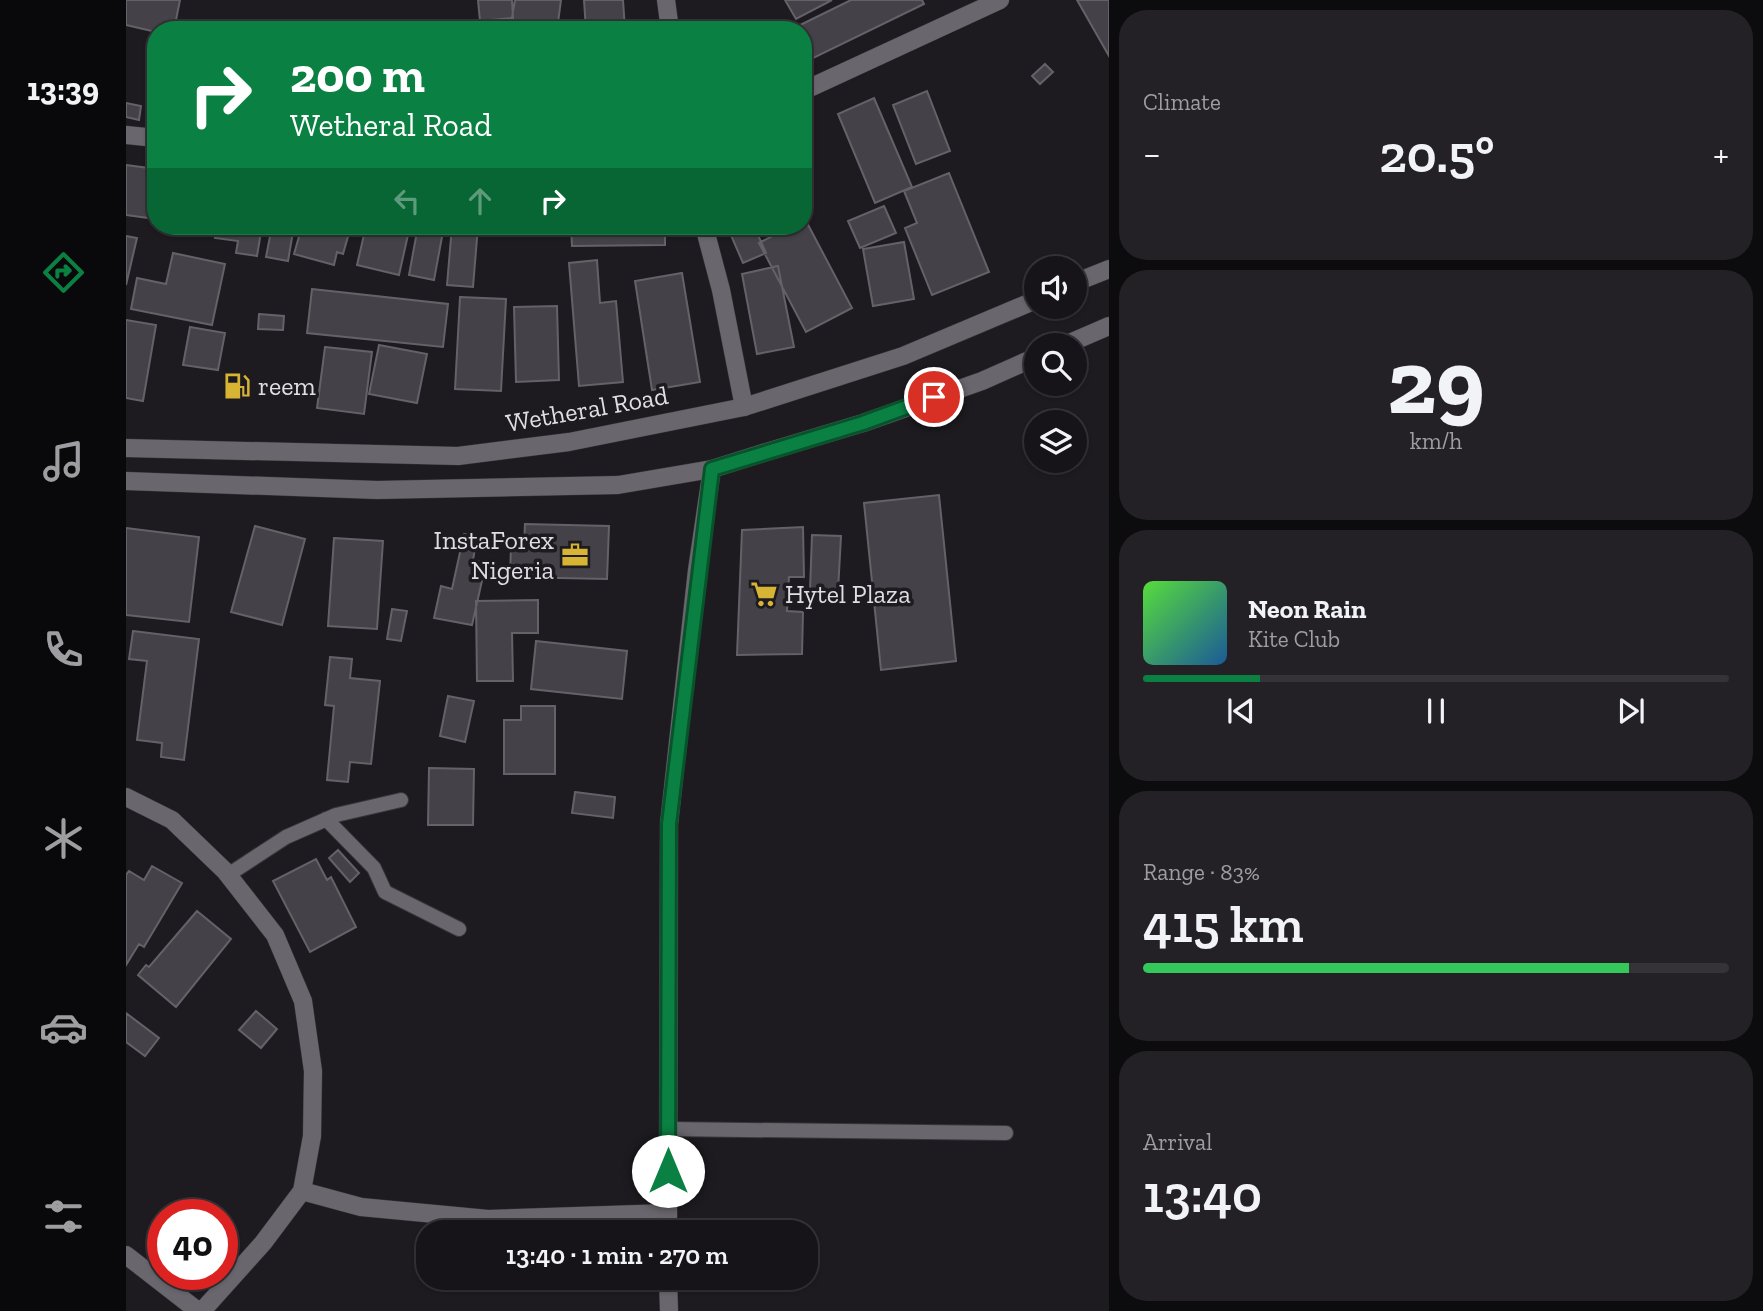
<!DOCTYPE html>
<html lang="en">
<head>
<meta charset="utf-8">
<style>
	body { margin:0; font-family:"Zilla Slab",serif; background:#232125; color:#f1f3f6; height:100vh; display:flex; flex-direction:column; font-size:26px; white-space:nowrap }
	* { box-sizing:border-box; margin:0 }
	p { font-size:23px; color:#9e9ea2 }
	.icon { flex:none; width:38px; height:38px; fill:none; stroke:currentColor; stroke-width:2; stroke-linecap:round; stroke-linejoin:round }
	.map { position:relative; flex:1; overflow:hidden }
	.side { display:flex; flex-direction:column; gap:10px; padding:10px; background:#0c0b0d; width:654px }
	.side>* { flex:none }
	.banner { position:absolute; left:21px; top:21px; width:665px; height:214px; border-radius:28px; box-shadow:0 2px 5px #0004,0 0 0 2px #353337; background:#0b8043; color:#fff; overflow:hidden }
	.buttons { position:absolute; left:898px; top:256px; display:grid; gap:14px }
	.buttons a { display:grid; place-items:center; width:63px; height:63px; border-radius:50%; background:#161418; box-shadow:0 2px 5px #0004,0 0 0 2px #353337; font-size:35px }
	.speed { position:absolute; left:21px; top:1199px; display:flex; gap:14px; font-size:35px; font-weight:700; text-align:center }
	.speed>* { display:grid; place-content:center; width:91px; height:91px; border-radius:50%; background:#161418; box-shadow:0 2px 5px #0004,0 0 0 2px #353337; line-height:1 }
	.speed .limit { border:10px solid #d22; background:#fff; color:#111 }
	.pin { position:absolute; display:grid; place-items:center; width:60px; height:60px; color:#fff; margin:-30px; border:4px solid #fff; border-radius:50%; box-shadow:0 2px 7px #0007 }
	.me { position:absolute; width:77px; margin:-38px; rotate:0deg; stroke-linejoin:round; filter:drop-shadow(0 0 5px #0008) }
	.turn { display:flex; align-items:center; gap:24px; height:147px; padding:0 28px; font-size:32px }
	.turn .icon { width:91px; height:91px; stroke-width:2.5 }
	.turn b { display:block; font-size:49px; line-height:60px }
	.lanes { display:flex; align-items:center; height:66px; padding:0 28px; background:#0003; justify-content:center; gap:35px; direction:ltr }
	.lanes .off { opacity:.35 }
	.big { font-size:52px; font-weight:600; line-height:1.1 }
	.side .widget { flex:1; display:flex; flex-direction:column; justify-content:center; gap:10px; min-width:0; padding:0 24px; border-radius:28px; background:#232125 }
	.side .dial { align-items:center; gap:0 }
	.dial b { font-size:91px; line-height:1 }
	.song { display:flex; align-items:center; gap:21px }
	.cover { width:84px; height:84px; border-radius:10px; background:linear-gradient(135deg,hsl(110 70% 55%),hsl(210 70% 35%)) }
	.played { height:7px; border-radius:4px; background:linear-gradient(90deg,#0b8043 20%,#353337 20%) }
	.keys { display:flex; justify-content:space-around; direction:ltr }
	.heat { display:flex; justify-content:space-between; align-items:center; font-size:38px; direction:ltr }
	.charge { height:10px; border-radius:5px; background:linear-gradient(90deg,#34c759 83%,#353337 0) }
	.trip { position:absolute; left:290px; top:1220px; width:402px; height:70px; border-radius:28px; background:#161418; box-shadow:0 2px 5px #0004,0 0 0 2px #353337; font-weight:600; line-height:70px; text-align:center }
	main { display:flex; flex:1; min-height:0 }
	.menu { display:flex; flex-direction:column; width:126px; justify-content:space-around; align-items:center; background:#09080a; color:#9e9ea2 }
	.menu .icon { width:49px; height:49px }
	.menu .active { color:#0b8043 }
	.menu b { font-size:32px; color:#f1f3f6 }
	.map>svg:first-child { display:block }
	.building { fill:#444248; stroke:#646268; stroke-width:2 }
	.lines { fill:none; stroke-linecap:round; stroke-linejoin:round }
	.service-casing { stroke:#37363a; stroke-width:16 }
	.minor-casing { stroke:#37363a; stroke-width:19 }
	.tertiary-casing { stroke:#37363a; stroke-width:19 }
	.secondary-casing { stroke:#37363a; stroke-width:19 }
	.service { stroke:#69676d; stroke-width:14 }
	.minor { stroke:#69676d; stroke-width:18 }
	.tertiary { stroke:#69676d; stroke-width:18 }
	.secondary { stroke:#69676d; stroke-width:18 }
	.route-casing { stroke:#07532c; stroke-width:18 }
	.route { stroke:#0b8043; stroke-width:12 }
	.labels { text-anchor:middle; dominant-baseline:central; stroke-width:7; stroke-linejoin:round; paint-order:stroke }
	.poi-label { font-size:26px; fill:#dfdee2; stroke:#1d1b20; text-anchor:start }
	.street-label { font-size:26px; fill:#dfdee2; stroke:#1d1b20 }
</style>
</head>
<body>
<main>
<nav class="menu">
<b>13:39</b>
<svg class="icon active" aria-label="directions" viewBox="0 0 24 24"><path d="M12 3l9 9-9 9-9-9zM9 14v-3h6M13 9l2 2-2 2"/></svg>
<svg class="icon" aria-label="music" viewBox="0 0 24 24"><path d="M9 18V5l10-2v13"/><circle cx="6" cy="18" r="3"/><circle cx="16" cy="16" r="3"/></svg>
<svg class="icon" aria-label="phone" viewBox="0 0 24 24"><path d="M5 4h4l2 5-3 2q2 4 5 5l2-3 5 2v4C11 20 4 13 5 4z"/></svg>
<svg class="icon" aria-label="climate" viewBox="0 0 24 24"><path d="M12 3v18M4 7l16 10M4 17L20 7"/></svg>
<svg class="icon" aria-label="car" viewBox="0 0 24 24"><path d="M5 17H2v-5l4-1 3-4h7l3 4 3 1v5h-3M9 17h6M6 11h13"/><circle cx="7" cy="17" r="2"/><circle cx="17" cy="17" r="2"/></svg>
<svg class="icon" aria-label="filters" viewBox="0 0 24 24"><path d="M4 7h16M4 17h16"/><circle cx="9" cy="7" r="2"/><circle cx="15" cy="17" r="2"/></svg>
</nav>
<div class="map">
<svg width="983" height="1311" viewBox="0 0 983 1311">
	<rect width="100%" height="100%" fill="#1d1b20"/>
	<!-- building -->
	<path class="building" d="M0,0H54L48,30L30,32L0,25Z
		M352,0H386L387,18L354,21Z
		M389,0H435L431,30L384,29Z
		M458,0H497L499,30H460Z
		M659,0H706L670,19Z
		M725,0H796L798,4L677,63V30H664Z
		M951,0H983V56Z
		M919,64L927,72L914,84L906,76Z
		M801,91L824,151L790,164L767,105Z
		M748,98L786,187L749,203L712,114Z
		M0,103L15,106L13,120L0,117Z
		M0,165L30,169V219L0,215Z
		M823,173L863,272L806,295L779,228L791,223L778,191Z
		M758,206L770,233L734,248L722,221Z
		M679,219L726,308L680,332L633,243L666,226H677Z
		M91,226H136L131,256L110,253L112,241L89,238Z
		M146,226H168L162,261L140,257Z
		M176,226H225L217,254L211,252L208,265L168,254Z
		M240,226H284L273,275L231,265Z
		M292,226H318L308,280L283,275Z
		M326,226H352L347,287L321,285Z
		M445,226H539V245L446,246Z
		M601,226H628L640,253L617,263Z
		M0,236L11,238L0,285Z
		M778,242L788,299L747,306L737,249Z
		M47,253L99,264L86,325L5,309L11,278L40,284Z
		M471,260L474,303L490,301L497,382L453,386L443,263Z
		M652,266L668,347L631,354L616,274Z
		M556,273L574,382L526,390L509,281Z
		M186,289L322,304L317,347L181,333Z
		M334,297L380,299L375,391L329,389Z
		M431,306L433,380L390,382L388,307Z
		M133,314L158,316L157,330L132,329Z
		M0,320L30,325L17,401L0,398Z
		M64,327L99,333L92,370L57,365Z
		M253,345L301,354L291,403L243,394Z
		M199,347L246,352L238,414L191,408Z
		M813,495L830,661L755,670L738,503Z
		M399,524L483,526L481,579L384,577L385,546H398Z
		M129,526L179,539L156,625L105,612Z
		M677,527L678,577H663L661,611L677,612L676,654L611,655L616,530Z
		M0,528L73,537L63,622L0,615Z
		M338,534L351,537L347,560L360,563L346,625L308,618L315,586L326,589Z
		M686,535L715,536L712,591L684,590Z
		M208,538L257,541L251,629L202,626Z
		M412,600V633H386L387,681H351L350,601Z
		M266,609L281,611L275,641L261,639Z
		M7,631L73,639L58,760L35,757L36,743L11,740L21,661L3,659Z
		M410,641L501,651L496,699L405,689Z
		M204,657L226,659L224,678L254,681L245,764L224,762L222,782L201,780L208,706L199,705Z
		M322,696L348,701L339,742L314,736Z
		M395,706H429V774H378V720H395Z
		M303,768L348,769L347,825H302Z
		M449,792L489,797L487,818L446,813Z
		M212,850L233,873L224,882L203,858Z
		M190,859L201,880L205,877L230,927L184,952L147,881Z
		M26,866L56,883L18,947L13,944L0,965V875L3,871L18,880Z
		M71,911L105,939L50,1007L12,975L20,965L23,967Z
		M130,1011L151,1029L135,1048L113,1030Z
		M0,1013L33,1038L19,1056L0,1042Z"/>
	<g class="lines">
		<!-- service casing -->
		<g class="service-casing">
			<path id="service" d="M200,819L248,868L259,892L333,929
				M102,875L160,837L210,815L275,800
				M542,1129L880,1133"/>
		</g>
		<!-- minor casing -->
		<g class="minor-casing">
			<path id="minor" d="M677,91L874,0
				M0,135L30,138
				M0,797L46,820L99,871L149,935L177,1001L187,1071L186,1136L176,1191L137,1243L76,1311
				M176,1191L235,1207L362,1219L542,1213
				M0,1255L72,1311"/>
		</g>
		<!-- tertiary casing -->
		<g class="tertiary-casing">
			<path id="tertiary" d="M540,0L544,30
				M578,226L595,290L618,407
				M542,1232L543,824L571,570L586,469
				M542,1278L543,1311"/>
		</g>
		<!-- secondary casing -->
		<g class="secondary-casing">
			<path id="secondary" d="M948,283L983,269
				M939,345L983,326
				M0,448L332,456L443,442L618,407L777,356L910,300
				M0,481L251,490L492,485L586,469L637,453L737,423L856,381L910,357"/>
		</g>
		<!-- service -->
		<use href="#service" class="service"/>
		<!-- minor -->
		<use href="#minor" class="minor"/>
		<!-- tertiary -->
		<use href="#tertiary" class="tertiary"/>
		<!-- secondary -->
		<use href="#secondary" class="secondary"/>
	</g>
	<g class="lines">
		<!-- route casing -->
		<g class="route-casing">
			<path id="route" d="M542,1171L543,824L586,469L737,423L808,397"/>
		</g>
		<!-- route -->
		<use href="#route" class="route"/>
	</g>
	<!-- icons -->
	<defs>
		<g id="fuel-bare" transform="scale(2.1)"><path d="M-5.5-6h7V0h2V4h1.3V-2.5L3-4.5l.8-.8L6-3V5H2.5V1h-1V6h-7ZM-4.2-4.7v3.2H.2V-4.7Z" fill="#d8b434" stroke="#1d1b20" stroke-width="2.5" paint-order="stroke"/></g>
		<g id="office-bare" transform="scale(2.1)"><path d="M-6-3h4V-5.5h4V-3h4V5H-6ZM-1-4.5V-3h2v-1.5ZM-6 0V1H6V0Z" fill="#d8b434" stroke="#1d1b20" stroke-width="2.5" paint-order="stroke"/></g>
		<g id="supermarket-bare" transform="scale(2.1)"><path d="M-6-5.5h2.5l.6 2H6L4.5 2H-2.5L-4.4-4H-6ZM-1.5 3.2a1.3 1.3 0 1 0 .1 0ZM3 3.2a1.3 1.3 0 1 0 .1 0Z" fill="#d8b434" stroke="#1d1b20" stroke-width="2.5" paint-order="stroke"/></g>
	</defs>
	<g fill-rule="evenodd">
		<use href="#fuel-bare" x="111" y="386"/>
		<use href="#office-bare" x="449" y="555"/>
		<use href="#supermarket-bare" x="638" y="594"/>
	</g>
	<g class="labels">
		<!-- poi labels -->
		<g class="poi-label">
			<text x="132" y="386">reem</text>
			<text x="428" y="540" text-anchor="end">InstaForex<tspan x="428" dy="30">Nigeria</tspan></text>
			<text x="659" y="594">Hytel Plaza</text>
		</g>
		<!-- street labels -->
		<g class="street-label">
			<text transform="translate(461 409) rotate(-10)">Wetheral Road</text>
		</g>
	</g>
</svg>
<div class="buttons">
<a><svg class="icon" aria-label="sound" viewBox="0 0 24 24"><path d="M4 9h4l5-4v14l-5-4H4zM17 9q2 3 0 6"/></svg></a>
<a><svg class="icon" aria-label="search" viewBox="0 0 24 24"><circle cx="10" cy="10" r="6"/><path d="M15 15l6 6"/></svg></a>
<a><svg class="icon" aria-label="layers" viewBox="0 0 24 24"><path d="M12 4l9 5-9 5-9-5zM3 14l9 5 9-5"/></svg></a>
</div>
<div class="speed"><div class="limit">40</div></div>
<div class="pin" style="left:808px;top:397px;background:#d93025"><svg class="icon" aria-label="arrive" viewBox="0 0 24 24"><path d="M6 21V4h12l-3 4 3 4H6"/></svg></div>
<svg class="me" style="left:542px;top:1171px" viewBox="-20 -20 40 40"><circle r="19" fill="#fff"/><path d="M0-13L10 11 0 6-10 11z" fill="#0b8043"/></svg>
<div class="trip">13:40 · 1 min · 270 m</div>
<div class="banner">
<div class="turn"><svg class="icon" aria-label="right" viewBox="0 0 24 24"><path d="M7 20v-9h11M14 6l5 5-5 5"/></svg><div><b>200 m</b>Wetheral Road</div></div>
<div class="lanes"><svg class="icon off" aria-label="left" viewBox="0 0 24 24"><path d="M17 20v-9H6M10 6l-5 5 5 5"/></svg><svg class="icon off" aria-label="ahead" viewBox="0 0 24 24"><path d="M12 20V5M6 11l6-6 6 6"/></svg><svg class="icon" aria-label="right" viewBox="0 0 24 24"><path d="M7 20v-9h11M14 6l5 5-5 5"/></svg></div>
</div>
</div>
<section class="side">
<div class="widget"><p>Climate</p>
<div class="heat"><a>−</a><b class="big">20.5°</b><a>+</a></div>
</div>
<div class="widget dial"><b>29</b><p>km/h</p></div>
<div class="widget">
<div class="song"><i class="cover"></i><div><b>Neon Rain</b><p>Kite Club</p></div></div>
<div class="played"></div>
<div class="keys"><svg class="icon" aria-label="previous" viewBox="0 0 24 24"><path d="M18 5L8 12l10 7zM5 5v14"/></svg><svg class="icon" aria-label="pause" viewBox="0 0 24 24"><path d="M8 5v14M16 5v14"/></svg><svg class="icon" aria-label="next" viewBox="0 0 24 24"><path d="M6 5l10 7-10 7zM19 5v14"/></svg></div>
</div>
<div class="widget"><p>Range · 83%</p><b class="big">415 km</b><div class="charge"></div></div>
<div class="widget"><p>Arrival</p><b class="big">13:40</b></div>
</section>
</main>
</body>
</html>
